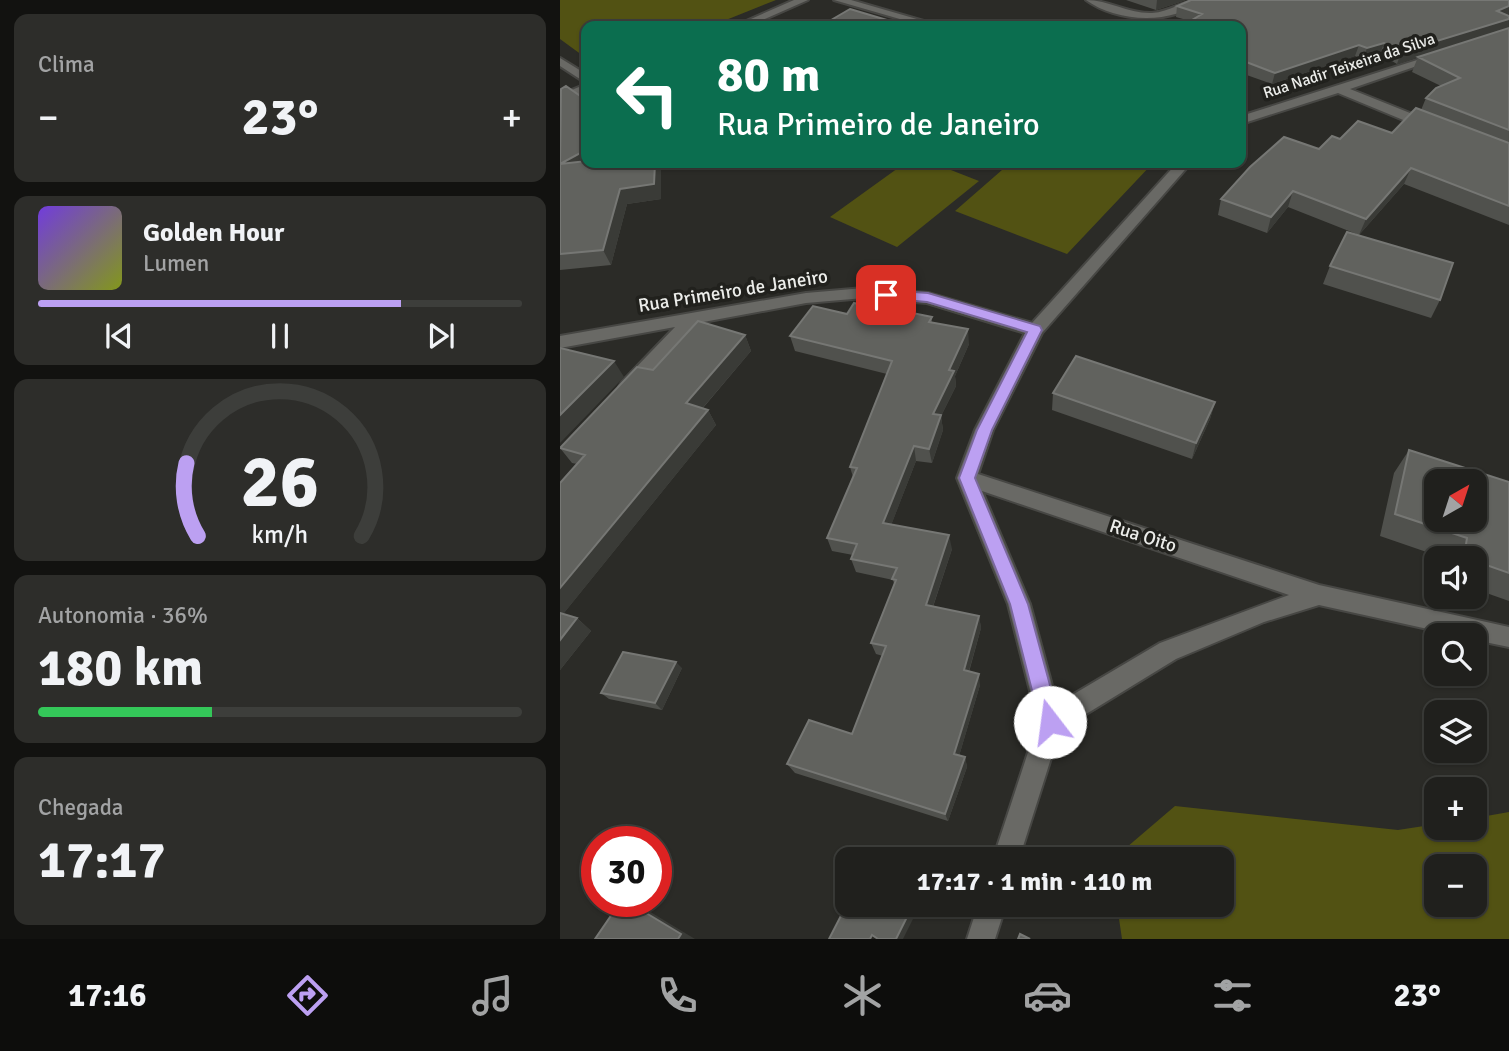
<!DOCTYPE html>
<html lang="pt">
<head>
<meta charset="utf-8">
<style>
	body { margin:0; font-family:Signika,sans-serif; background:#2d2d2a; color:#f1f3f6; height:100vh; display:flex; flex-direction:column; font-size:26px; white-space:nowrap }
	* { box-sizing:border-box; margin:0 }
	p { font-size:23px; color:#a2a3a4 }
	.icon { flex:none; width:38px; height:38px; fill:none; stroke:currentColor; stroke-width:2; stroke-linecap:round; stroke-linejoin:round }
	.map { position:relative; flex:1; overflow:hidden }
	.sheet { display:flex; flex-direction:column; gap:14px; padding:14px; background:#121210; width:560px }
	.sheet>* { flex:none }
	.banner { position:absolute; left:21px; top:21px; width:665px; height:147px; border-radius:14px; box-shadow:0 2px 5px #0004,0 0 0 2px #3d3e3b; background:#0b6e4f; color:#fff; overflow:hidden }
	.needle { width:46px; rotate:39deg }
	.buttons { position:absolute; left:864px; top:469px; display:grid; gap:14px }
	.buttons a { display:grid; place-items:center; width:63px; height:63px; border-radius:14px; background:#20201d; box-shadow:0 2px 5px #0004,0 0 0 2px #3d3e3b; font-size:35px }
	.speed { position:absolute; left:21px; top:826px; display:flex; gap:14px; font-size:35px; font-weight:700; text-align:center }
	.speed>* { display:grid; place-content:center; width:91px; height:91px; border-radius:50%; background:#20201d; box-shadow:0 2px 5px #0004,0 0 0 2px #3d3e3b; line-height:1 }
	.speed .limit { border:10px solid #d22; background:#fff; color:#111 }
	.pin { position:absolute; display:grid; place-items:center; width:60px; height:60px; color:#fff; margin:-30px; border-radius:14px; box-shadow:0 4px 10px #0006 }
	.me { position:absolute; width:77px; margin:-38px; rotate:345deg; stroke-linejoin:round; filter:drop-shadow(0 0 5px #0008) }
	.turn { display:flex; align-items:center; gap:24px; height:147px; padding:0 21px; font-size:32px }
	.turn .icon { width:91px; height:91px; stroke-width:2.5 }
	.turn b { display:block; font-size:49px; line-height:60px }
	.big { font-size:52px; font-weight:700; line-height:1.1 }
	.sheet .tile { flex:1; display:flex; flex-direction:column; justify-content:center; gap:10px; min-width:0; padding:0 24px; border-radius:14px; background:#2d2d2a }
	.sheet .dial { align-items:center; gap:0 }
	.dial svg { height:182px; overflow:visible; fill:none; stroke:#3d3e3b; stroke-width:7; stroke-linecap:round; text-anchor:middle }
	.dial text { fill:#f1f3f6; stroke:none }
	.song { display:flex; align-items:center; gap:21px }
	.cover { width:84px; height:84px; border-radius:10px; background:linear-gradient(135deg,hsl(260 70% 55%),hsl(70 70% 35%)) }
	.played { height:7px; border-radius:4px; background:linear-gradient(90deg,#bca0f2 75%,#3d3e3b 75%) }
	.keys { display:flex; justify-content:space-around; direction:ltr }
	.heat { display:flex; justify-content:space-between; align-items:center; font-size:38px; direction:ltr }
	.charge { height:10px; border-radius:5px; background:linear-gradient(90deg,#34c759 36%,#3d3e3b 0) }
	.trip { position:absolute; left:275px; top:847px; width:399px; height:70px; border-radius:14px; background:#20201d; box-shadow:0 2px 5px #0004,0 0 0 2px #3d3e3b; font-weight:700; line-height:70px; text-align:center }
	.tabs { display:flex; height:112px; justify-content:space-around; align-items:center; background:#0d0d0c; color:#a2a3a4 }
	.tabs .icon { width:49px; height:49px }
	.tabs .active { color:#bca0f2 }
	.tabs b { font-size:32px; color:#f1f3f6 }
	main { display:flex; flex:1; min-height:0 }
	.map>svg:first-child { display:block }
	.green { fill:#525213; fill-rule:evenodd }
	.lines { fill:none; stroke-linecap:round; stroke-linejoin:round }
	.service-casing { stroke:#474744; stroke-width:4 }
	.minor-casing { stroke:#474744; stroke-width:4 }
	.service { fill:#696965; fill-rule:evenodd }
	.minor { fill:#696965; fill-rule:evenodd }
	.wall { fill:#50514d }
	.shaded-wall { fill:#3a3b37 }
	.building { fill:#61625e; stroke:#767774; stroke-width:2; fill-rule:evenodd }
	.route { fill:#bca0f2; stroke:#7a689d; stroke-width:2 }
	.labels { text-anchor:middle; dominant-baseline:central; stroke-width:7; stroke-linejoin:round; paint-order:stroke }
	.far-street-label { font-size:16px; fill:#ecedea; stroke:#21211d }
	.street-label { font-size:19px; fill:#ecedea; stroke:#21211d }
</style>
</head>
<body>
<main>
<section class="sheet">
<div class="tile"><p>Clima</p>
<div class="heat"><a>−</a><b class="big">23°</b><a>+</a></div>
</div>
<div class="tile">
<div class="song"><i class="cover"></i><div><b>Golden Hour</b><p>Lumen</p></div></div>
<div class="played"></div>
<div class="keys"><svg class="icon" aria-label="previous" viewBox="0 0 24 24"><path d="M18 5L8 12l10 7zM5 5v14"/></svg><svg class="icon" aria-label="pause" viewBox="0 0 24 24"><path d="M8 5v14M16 5v14"/></svg><svg class="icon" aria-label="next" viewBox="0 0 24 24"><path d="M6 5l10 7-10 7zM19 5v14"/></svg></div>
</div>
<div class="tile dial"><svg viewBox="0 0 100 80">
<path d="M14 69A42 42 0 1 1 86 69"/>
<path d="M14 69A42 42 0 0 1 9 37" stroke="#bca0f2"/>
<text x="50" y="56" font-size="32" font-weight="700">26</text>
<text x="50" y="72" font-size="11">km/h</text>
</svg></div>
<div class="tile"><p>Autonomia · 36%</p><b class="big">180 km</b><div class="charge"></div></div>
<div class="tile"><p>Chegada</p><b class="big">17:17</b></div>
</section>
<div class="map">
<svg width="949" height="939" viewBox="0 0 949 939">
	<rect width="100%" height="100%" fill="#2b2b27"/>
	<!-- green -->
	<path class="green" d="M0,0H216L151,26H26V58L0,39Z
		M345,163H373L419,181L337,247L270,217Z
		M450,163H593L507,254L395,211Z
		M615,806L838,830L877,824V828H915V818L949,812V939H562L557,905H662V859H553ZM877,866H915V905H877Z"/>
	<g class="lines">
		<!-- service casing -->
		<g class="service-casing">
			<path id="service" d="M274,0H291L381,26H364Z"/>
		</g>
		<!-- minor casing -->
		<g class="minor-casing">
			<path id="minor" d="M234,0H248L189,26H175Z
				M526,0C549,0 569,14 592,13C610,12 623,0 641,0C612,26 556,22 526,0Z
				M876,54L886,56L790,89L875,123V129H865L778,93L681,124V116Z
				M0,58L26,74V83L0,66Z
				M26,84V92L0,103V95Z
				M617,163H631L482,333L433,430L418,474L759,585L949,627V647L915,640V635H895L759,605L704,622L616,659L500,730L459,859H433L478,722L448,604L397,478L415,430L465,333L367,303L304,298L246,303L138,323L74,392H62L59,387L62,382L115,327L0,348V336L246,293L304,288L368,293L472,323ZM422,491L729,595L600,643L497,704L470,604Z
				M418,905H446L435,939H407Z"/>
		</g>
		<!-- service -->
		<use href="#service" class="service"/>
		<!-- minor -->
		<use href="#minor" class="minor"/>
	</g>
	<!-- wall -->
	<path class="wall" d="M566,0H626L596,10Z
		M949,0V15H948L949,16V26L948,29L949,28V225L844,184L799,235L728,207L707,233L658,215L661,199L780,139L832,133L861,110L866,98L881,86L852,72L858,57L837,64L820,54L803,60L795,56L712,84L681,73V26L630,21L616,17L617,6Z
		M0,159L26,163L101,165V199L67,204L51,265L0,270Z
		M770,266L880,300L871,318L763,284Z
		M336,313L372,317V322L409,344L395,376L396,386L381,416L383,430L372,463L356,461L331,525L392,549L373,607L419,616L421,628L409,672L420,685L399,756L405,757L407,767L388,821L235,773L227,764L292,734L323,656L316,654L311,643L334,584L333,580L296,572L291,559L293,555L272,551L267,538L293,477L290,467L327,374L235,351L230,336L287,314Z
		M185,335L191,351L143,408L148,410L156,425L3,614L17,618L31,631L0,670V483L17,464L12,463L0,448L93,370Z
		M493,393L655,402L650,419L632,459L492,410Z
		M849,450L949,482V601L915,589V558H884L820,536L834,473Z
		M122,668L102,710L49,699L41,693Z"/>
	<!-- shaded-wall -->
	<path class="shaded-wall" d="M597,0H626L596,10Z
		M949,6V15L933,22L937,11Z
		M949,19V26L948,29L837,64L841,52Z
		M824,43L820,54L803,60L807,48Z
		M799,45L795,56L712,84L715,73Z
		M26,150V163L0,164Z
		M95,163H100L101,165V199L67,204L51,265L43,250L60,189Z
		M851,168L844,184L799,235L806,219Z
		M733,191L728,207L707,233L711,217Z
		M408,329L409,344L395,376L396,386L381,416L383,430L372,463L369,449L373,414L389,370Z
		M185,335L191,351L134,418L126,403Z
		M54,361L64,377L0,443V415Z
		M655,402L650,419L632,459L636,443Z
		M148,410L156,425L0,618V588Z
		M354,446L356,461L327,536L323,523Z
		M389,535L392,549L369,618L366,605Z
		M419,616L421,628L406,681L404,670Z
		M17,618L31,631L0,670V640Z
		M116,662L122,668L102,710L95,703Z
		M419,674L420,685L397,763L394,754Z
		M405,757L407,767L388,821L385,814Z
		M66,901L79,905L135,939H118Z
		M353,905H360L343,939H336Z"/>
	<!-- building -->
	<path class="building" d="M631,0H949V6L937,11L949,16V19L841,52L824,43L807,48L799,45L715,73L681,60V26H622L642,14L617,6Z
		M290,9L347,26H261Z
		M949,28V130L866,98L876,88L900,78L858,57Z
		M6,86L19,95L26,92V150L0,164L1,89Z
		M856,108L949,143V206L851,168L806,219L733,191L711,217L661,199L690,167L724,137L759,149L772,136L780,139L798,121L832,133Z
		M26,161V163H95L94,184L60,189L43,250L0,254V164Z
		M787,232L893,263L880,300L770,266Z
		M294,303L336,313L338,310L372,317L369,322L408,329L389,370L394,371L373,414L381,415L369,449L354,446L323,523L389,535L366,605L419,616L404,670L419,674L394,754L405,757L385,814L227,764L249,720L292,734L326,646L311,643L336,580L332,579L337,568L291,559L297,544L267,538L297,468L290,467L332,361L230,336L253,306L287,314Z
		M138,321L185,335L126,403L148,410L0,588V483L25,455L0,448L77,367L93,370Z
		M0,348L54,361L0,415Z
		M516,356L655,402L636,443L493,393Z
		M849,450L949,482V573L915,561V558H908L904,557L907,538L835,514ZM877,481H915V520H877Z
		M0,613L17,618L0,640Z
		M63,652L116,662L95,703L41,693Z
		M61,901H66L121,934L118,939H35Z
		M287,904V905H353L336,939H318L312,935L310,939H269Z
		M460,934L470,939H458Z"/>
	<!-- route -->
	<path class="route" d="M326,290L368,293L480,326L482,330L432,430L415,478L468,604L500,722L497,729L490,732L483,729L480,722L450,604L399,478L417,430L467,332L367,302L321,298V292Z"/>
	<g class="labels">
		<!-- far-street labels -->
		<g class="far-street-label">
			<text transform="translate(789 66) rotate(-18)">Rua Nadir Teixeira da Silva</text>
		</g>
		<!-- street labels -->
		<g class="street-label">
			<text transform="translate(173 291) rotate(-9)">Rua Primeiro de Janeiro</text>
			<text transform="translate(583 536) rotate(18)">Rua Oito</text>
		</g>
	</g>
</svg>
<div class="buttons">
<a><svg class="needle" viewBox="-14 -14 28 28"><path d="M0-13l5 13h-10z" fill="#e53935"/><path d="M0 13l5-13h-10z" fill="#a2a3a4"/></svg></a>
<a><svg class="icon" aria-label="sound" viewBox="0 0 24 24"><path d="M4 9h4l5-4v14l-5-4H4zM17 9q2 3 0 6"/></svg></a>
<a><svg class="icon" aria-label="search" viewBox="0 0 24 24"><circle cx="10" cy="10" r="6"/><path d="M15 15l6 6"/></svg></a>
<a><svg class="icon" aria-label="layers" viewBox="0 0 24 24"><path d="M12 4l9 5-9 5-9-5zM3 14l9 5 9-5"/></svg></a>
<a>+</a>
<a>−</a>
</div>
<div class="speed"><div class="limit">30</div></div>
<div class="pin" style="left:326px;top:295px;background:#d93025"><svg class="icon" aria-label="arrive" viewBox="0 0 24 24"><path d="M6 21V4h12l-3 4 3 4H6"/></svg></div>
<svg class="me" style="left:490px;top:722px" viewBox="-20 -20 40 40"><circle r="19" fill="#fff"/><path d="M0-13L10 11 0 6-10 11z" fill="#bca0f2"/></svg>
<div class="trip">17:17 · 1 min · 110 m</div>
<div class="banner">
<div class="turn"><svg class="icon" aria-label="left" viewBox="0 0 24 24"><path d="M17 20v-9H6M10 6l-5 5 5 5"/></svg><div><b>80 m</b>Rua Primeiro de Janeiro</div></div>
</div>
</div>
</main>
<nav class="tabs">
<b>17:16</b>
<svg class="icon active" aria-label="directions" viewBox="0 0 24 24"><path d="M12 3l9 9-9 9-9-9zM9 14v-3h6M13 9l2 2-2 2"/></svg>
<svg class="icon" aria-label="music" viewBox="0 0 24 24"><path d="M9 18V5l10-2v13"/><circle cx="6" cy="18" r="3"/><circle cx="16" cy="16" r="3"/></svg>
<svg class="icon" aria-label="phone" viewBox="0 0 24 24"><path d="M5 4h4l2 5-3 2q2 4 5 5l2-3 5 2v4C11 20 4 13 5 4z"/></svg>
<svg class="icon" aria-label="climate" viewBox="0 0 24 24"><path d="M12 3v18M4 7l16 10M4 17L20 7"/></svg>
<svg class="icon" aria-label="car" viewBox="0 0 24 24"><path d="M5 17H2v-5l4-1 3-4h7l3 4 3 1v5h-3M9 17h6M6 11h13"/><circle cx="7" cy="17" r="2"/><circle cx="17" cy="17" r="2"/></svg>
<svg class="icon" aria-label="filters" viewBox="0 0 24 24"><path d="M4 7h16M4 17h16"/><circle cx="9" cy="7" r="2"/><circle cx="15" cy="17" r="2"/></svg>
<b>23°</b>
</nav>
</body>
</html>
